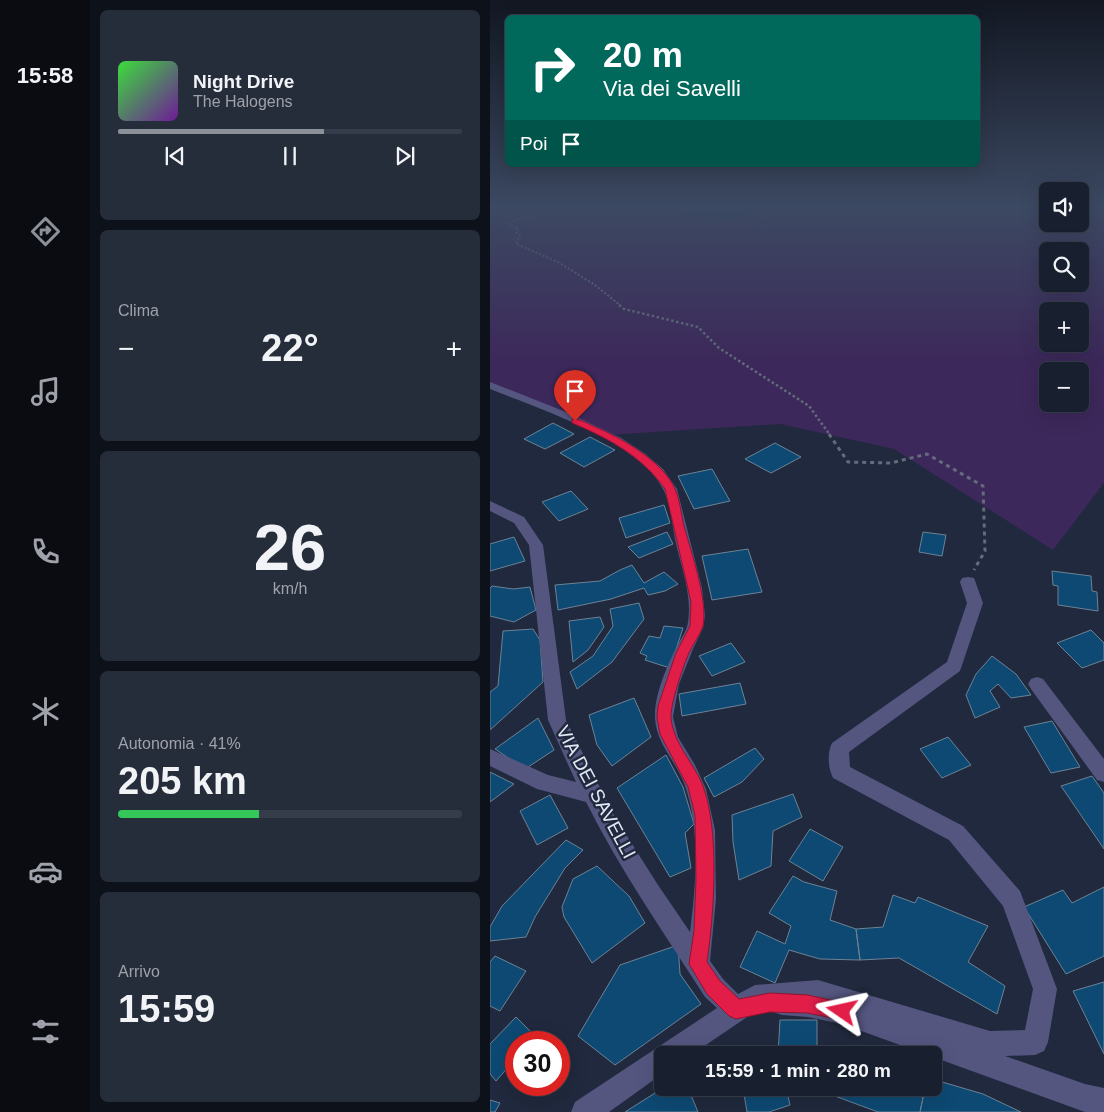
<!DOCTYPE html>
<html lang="it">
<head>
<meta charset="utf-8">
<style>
	body { margin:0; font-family:Arial,sans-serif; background:#252c3a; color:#f1f3f6; height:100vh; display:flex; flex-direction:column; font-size:19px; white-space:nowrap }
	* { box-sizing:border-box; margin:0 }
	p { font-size:16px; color:#9fa2aa }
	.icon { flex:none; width:28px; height:28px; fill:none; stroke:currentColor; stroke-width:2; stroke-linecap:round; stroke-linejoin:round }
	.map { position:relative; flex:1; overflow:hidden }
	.drawer { display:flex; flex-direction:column; gap:10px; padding:10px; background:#0d1119; width:400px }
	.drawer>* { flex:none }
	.banner { position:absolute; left:15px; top:15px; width:475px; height:152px; border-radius:8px; box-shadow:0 5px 20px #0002,0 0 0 1px #363d4a; background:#00695c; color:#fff; overflow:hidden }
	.tools { position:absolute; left:549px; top:182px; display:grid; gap:10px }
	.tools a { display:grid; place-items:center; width:50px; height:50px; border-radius:8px; background:#181f2e; box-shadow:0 5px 20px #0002,0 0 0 1px #363d4a; font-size:25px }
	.speed { position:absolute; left:15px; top:1031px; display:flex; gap:10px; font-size:25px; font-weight:700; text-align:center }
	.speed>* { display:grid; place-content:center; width:65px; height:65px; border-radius:50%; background:#181f2e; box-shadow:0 5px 20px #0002,0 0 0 1px #363d4a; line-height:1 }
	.speed .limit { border:8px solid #d22; background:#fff; color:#111 }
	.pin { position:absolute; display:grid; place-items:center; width:42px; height:42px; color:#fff; margin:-51px -21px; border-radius:50% 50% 50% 0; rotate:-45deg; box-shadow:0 0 5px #0007 }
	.pin .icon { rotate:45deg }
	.me { position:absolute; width:55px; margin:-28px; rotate:281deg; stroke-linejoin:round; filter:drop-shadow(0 0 4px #0008) }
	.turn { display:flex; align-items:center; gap:18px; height:105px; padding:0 15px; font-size:22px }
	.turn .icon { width:65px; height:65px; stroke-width:2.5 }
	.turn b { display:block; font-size:35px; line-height:42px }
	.then { display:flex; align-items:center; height:48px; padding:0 15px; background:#0003; gap:10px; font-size:19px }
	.big { font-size:38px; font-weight:700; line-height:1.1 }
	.drawer .widget { flex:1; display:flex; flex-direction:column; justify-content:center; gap:8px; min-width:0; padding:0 18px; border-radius:8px; background:#252c3a }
	.drawer .dial { align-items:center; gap:0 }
	.dial b { font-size:65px; line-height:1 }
	.song { display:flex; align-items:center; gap:15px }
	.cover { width:60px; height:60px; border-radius:8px; background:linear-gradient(135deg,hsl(120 70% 55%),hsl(280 70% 35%)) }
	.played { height:5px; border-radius:2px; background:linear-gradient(90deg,#8c9099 60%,#363d4a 60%) }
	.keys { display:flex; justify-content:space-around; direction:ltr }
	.heat { display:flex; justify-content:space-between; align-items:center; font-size:28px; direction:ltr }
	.charge { height:8px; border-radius:4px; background:linear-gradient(90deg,#34c759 41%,#363d4a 0) }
	.trip { position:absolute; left:164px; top:1046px; width:288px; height:50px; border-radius:8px; background:#181f2e; box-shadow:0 5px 20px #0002,0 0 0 1px #363d4a; font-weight:700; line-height:50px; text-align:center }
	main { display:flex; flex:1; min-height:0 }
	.dock { display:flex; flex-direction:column; width:90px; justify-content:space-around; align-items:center; background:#0a0c12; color:#9fa2aa }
	.dock .icon { width:35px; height:35px }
	.dock .current { color:#8c9099 }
	.dock b { font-size:22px; color:#f1f3f6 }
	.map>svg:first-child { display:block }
	.green { fill:#3c285a; fill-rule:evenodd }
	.building { fill:#0d4973; stroke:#6d8295 }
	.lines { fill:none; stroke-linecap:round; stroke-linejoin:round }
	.path-far2 { stroke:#636b7d; stroke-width:2; stroke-dasharray:2 2; stroke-linecap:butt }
	.path-far1 { stroke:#636b7d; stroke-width:2.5; stroke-dasharray:2.5 2.5; stroke-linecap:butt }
	.path { stroke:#636b7d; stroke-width:3; stroke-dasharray:4 4; stroke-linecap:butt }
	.minor { fill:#545680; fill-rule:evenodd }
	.route { fill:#e11d48; stroke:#92132f }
	.labels { text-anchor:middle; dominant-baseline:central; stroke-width:5; stroke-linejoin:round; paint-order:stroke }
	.near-street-label { font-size:19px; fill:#e1e8f5; stroke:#20293d }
</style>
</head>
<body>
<main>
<nav class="dock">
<b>15:58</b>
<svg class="icon current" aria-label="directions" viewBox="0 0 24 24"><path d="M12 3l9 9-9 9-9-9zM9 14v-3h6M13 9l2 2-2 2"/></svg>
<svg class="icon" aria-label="music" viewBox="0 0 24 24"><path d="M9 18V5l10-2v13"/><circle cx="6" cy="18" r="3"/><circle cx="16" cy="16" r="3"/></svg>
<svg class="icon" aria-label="phone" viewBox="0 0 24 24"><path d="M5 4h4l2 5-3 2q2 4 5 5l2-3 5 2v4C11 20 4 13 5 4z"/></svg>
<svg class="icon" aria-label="climate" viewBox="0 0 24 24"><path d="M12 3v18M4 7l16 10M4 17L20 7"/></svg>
<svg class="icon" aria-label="car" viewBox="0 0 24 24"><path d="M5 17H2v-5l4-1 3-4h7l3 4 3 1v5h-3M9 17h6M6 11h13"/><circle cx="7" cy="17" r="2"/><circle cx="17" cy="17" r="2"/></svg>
<svg class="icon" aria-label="filters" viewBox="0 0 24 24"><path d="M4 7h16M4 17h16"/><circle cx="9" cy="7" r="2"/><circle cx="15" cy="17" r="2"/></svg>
</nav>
<section class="drawer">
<div class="widget">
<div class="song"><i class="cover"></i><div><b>Night Drive</b><p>The Halogens</p></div></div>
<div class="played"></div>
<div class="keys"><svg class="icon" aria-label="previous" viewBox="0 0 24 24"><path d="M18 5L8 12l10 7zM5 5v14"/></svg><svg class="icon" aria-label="pause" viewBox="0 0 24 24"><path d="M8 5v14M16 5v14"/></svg><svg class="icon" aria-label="next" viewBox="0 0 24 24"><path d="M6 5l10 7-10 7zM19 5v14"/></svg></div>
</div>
<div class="widget"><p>Clima</p>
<div class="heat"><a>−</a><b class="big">22°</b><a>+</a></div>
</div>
<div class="widget dial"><b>26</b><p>km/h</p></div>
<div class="widget"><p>Autonomia · 41%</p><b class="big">205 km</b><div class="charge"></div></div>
<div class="widget"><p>Arrivo</p><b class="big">15:59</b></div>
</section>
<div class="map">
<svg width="614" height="1112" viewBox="0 0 614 1112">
	<rect width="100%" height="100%" fill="#20293d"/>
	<!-- green -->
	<path class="green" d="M0,207H199L189,218L249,220L261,212H314L313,207H557L558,224H590V207H614V483L563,550L404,449L290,424L118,435L0,385ZM558,251H590V284H558ZM558,311H590V344H558ZM558,371H590V404H558Z"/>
	<!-- building -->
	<path class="building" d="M63,423L84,434L55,449L34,439Z
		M100,437L125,450L94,467L70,453Z
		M285,443L311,457L281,473L255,459Z
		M222,469L240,501L204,509L188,476Z
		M81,491L98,509L69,521L52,502Z
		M174,505L180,523L136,538L129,518Z
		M177,532L183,544L149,558L138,547Z
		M433,532L456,535L452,556L429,552Z
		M24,537L35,561L0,571V544Z
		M258,549L272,592L222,600L212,556Z
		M142,565L154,583L174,572L188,584L175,591L158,595L154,588L121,599L68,610L65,585L110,581L130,570Z
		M562,571L601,576L602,591L607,592L608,611L568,605V586L563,585Z
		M2,586L23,589L40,587L46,610L24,622L0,616V588Z
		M149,603L154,619L122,662L87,689L80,672L103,656L123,626L120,609Z
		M110,617L114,627L98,650L83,662L79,621Z
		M174,626L193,628L180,668L155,660L157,656L150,653L159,636L170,638Z
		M43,629L50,640L53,682L0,730V692L8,686L13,631Z
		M601,630L614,643V660L592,668L567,643Z
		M241,643L255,662L222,676L209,656Z
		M502,656L526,674L541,695L521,698L508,684L500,691L510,707L485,718L476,695L486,674Z
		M250,683L256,704L192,716L189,694Z
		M144,698L161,737L122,766L107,745L99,715Z
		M48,718L64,750L35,769L5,749Z
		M562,721L590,767L561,773L534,727Z
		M458,737L481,765L452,778L430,749Z
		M265,748L274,759L252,782L224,797L214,778Z
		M176,755L193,787L204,824L195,833L201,868L180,877L127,788Z
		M0,772L24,784L0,802Z
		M602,776L614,793V849L571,786Z
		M303,794L312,817L283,831L281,866L249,880L243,842L242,815Z
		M60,795L78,828L47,845L30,811Z
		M320,829L353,847L333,881L299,861Z
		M76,840L93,850L75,868L45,917L36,937L0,941V927L12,906Z
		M107,866L139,896L155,923L102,963L74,917L72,907L83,879Z
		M303,876L314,882L347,891L340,920L366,929L370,960L330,959L299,950L285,983L250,967L267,931L295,944L301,926L279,913Z
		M614,887V956L576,974L534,907L573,890L582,903Z
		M403,895L425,903L428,897L498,926L478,962L515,986L507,1014L409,958L370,960L366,929L393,927Z
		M188,945L190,974L211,1004L125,1065L88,1036L130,965Z
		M5,956L36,971L10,1011L0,1006V962Z
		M614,982V1054L583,991Z
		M26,1017L46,1037L41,1042H26V1058L6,1081L0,1074V1044Z
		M290,1020H327V1055H288Z
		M346,1046L373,1055H344Z
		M442,1079L493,1094L531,1112H430L435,1088H442Z
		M173,1088H198L208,1112H135Z
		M253,1088H296L300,1105L279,1112H257Z
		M335,1088H435L430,1112H388L334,1092Z
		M0,1100L10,1103L5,1112H0Z"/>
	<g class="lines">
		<!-- path-far2 -->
		<path class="path-far2" d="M82,207L25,220L19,224L28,228L26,232L30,235L26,244L68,262L105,285L131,306"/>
		<!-- path-far1 -->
		<path class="path-far1" d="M129,305L134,309L208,327L229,348L319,406L340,435"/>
		<!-- path -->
		<path class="path" d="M339,434L358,462L401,463L437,454L493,486L495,551L484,570"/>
		<!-- minor -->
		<path class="minor" d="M0,382L76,412L131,438L154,453L173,469L187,489L212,588L215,616L213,628L203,649L189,684L183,717L188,737L205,765L216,789L225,830L226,899L220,961L233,979L248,994L265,985L328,980L500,1031L535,1030L543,989L513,906L459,840L343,778C338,768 337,753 342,743L457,662L477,603L470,582L472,578L478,577L484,578L493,603L470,671L359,752L360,767L473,826L530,891L567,989L558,1042L554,1051L545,1055L515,1056L595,1084L614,1088V1112H595L352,1024L318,1017L292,1015L283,1012L282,1008L269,1009L201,1055H172V1074L119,1112H81L85,1102L227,1008L215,997C174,933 130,870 96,802L47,789L0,766V749L58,775L86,782L58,720L39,545L24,523L0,511V501L34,517L53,545L76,720L125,817L168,885L200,932C206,884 211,829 194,783C185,760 166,743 165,718C164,695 177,666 187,646C191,638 197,631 198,622C202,598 193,572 187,548C182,529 182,507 173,489C150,442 48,408 0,389Z
			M547,677L553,679L614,759V782L607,780L541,689L538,684L541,679Z"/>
	</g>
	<!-- sky -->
	<linearGradient id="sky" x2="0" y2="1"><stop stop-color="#121722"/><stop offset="0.57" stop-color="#3c4962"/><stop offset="1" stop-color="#3c4962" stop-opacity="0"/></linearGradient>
	<rect width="614" height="363" fill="url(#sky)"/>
	<!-- route -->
	<path class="route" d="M82,419C89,418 96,423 103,426C130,437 173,461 185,489C190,500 191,514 194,526C201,552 218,600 213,626C210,635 203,644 199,653C193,666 180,705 181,718C183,743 204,763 213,786C230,832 224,914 217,962L230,981L249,999L280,993L318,995L358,1004L361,1011L358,1017L352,1020L318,1013L280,1012L246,1019L239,1016L217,994L199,964L204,931L206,880L205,815L198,787L170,734L167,717L168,706L186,653L200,626L201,602L175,489C152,456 118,438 82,423Z"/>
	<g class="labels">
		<!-- near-street labels -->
		<g class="near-street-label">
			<text transform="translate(106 792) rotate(62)">VIA DEI SAVELLI</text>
		</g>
	</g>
</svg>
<div class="tools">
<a><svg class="icon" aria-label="sound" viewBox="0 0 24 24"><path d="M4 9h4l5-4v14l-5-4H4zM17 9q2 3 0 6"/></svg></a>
<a><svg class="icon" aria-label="search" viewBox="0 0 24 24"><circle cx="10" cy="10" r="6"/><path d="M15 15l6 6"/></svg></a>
<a>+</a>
<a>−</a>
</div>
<div class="speed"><div class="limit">30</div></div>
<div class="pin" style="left:85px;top:421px;background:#d93025"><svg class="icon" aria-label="arrive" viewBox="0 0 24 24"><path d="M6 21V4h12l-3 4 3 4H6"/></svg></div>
<svg class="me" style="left:352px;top:1011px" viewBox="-20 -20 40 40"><path d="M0-17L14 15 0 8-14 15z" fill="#e11d48" stroke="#fff" stroke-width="4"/></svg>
<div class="trip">15:59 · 1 min · 280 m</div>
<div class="banner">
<div class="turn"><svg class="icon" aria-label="right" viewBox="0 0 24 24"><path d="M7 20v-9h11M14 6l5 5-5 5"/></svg><div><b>20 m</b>Via dei Savelli</div></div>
<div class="then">Poi<svg class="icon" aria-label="arrive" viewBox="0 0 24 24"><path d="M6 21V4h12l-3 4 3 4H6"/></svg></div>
</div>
</div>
</main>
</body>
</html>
